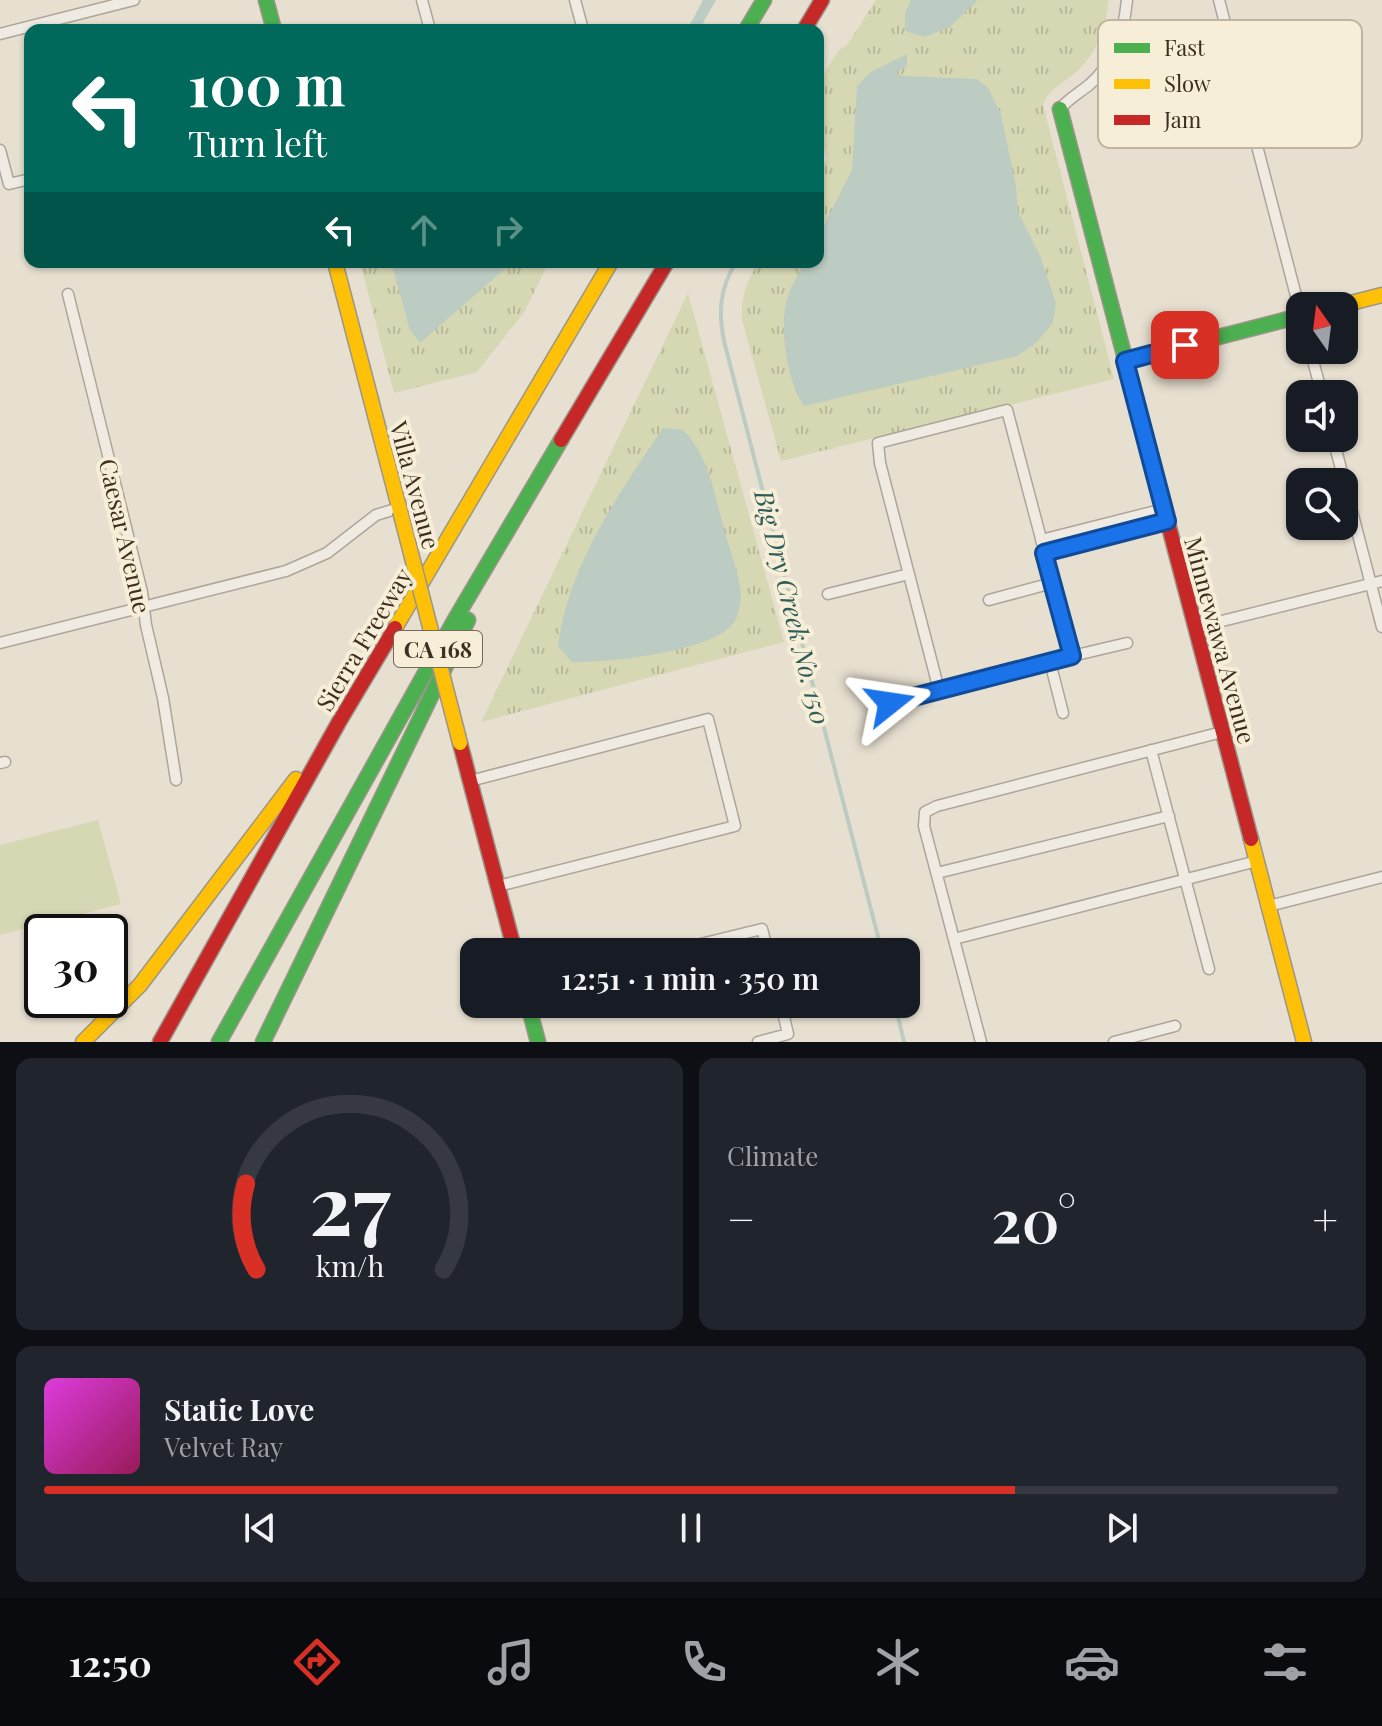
<!DOCTYPE html>
<html lang="en">
<head>
<meta charset="utf-8">
<style>
	body { margin:0; font-family:"Playfair Display",serif; background:#20242c; color:#f1f3f6; height:100vh; display:flex; flex-direction:column; font-size:30px; white-space:nowrap }
	* { box-sizing:border-box; margin:0 }
	p { font-size:26px; color:#9ea1a6 }
	.icon { flex:none; width:44px; height:44px; fill:none; stroke:currentColor; stroke-width:2; stroke-linecap:round; stroke-linejoin:round }
	.map { position:relative; height:1042px; overflow:hidden }
	.details { display:flex; flex-direction:column; gap:16px; padding:16px; background:#0d0f14; flex:1 }
	.details>* { flex:none }
	.hud { position:absolute; left:24px; top:24px; width:800px; height:244px; border-radius:16px; box-shadow:0 2px 6px #0004; background:#00695c; color:#fff; overflow:hidden }
	.needle { width:52px; rotate:346deg }
	.controls { position:absolute; left:1286px; top:292px; display:grid; gap:16px }
	.controls a { display:grid; place-items:center; width:72px; height:72px; border-radius:16px; background:#171b24; box-shadow:0 2px 6px #0004; font-size:40px }
	.speed { position:absolute; left:24px; top:914px; display:flex; gap:16px; font-size:40px; font-weight:700; text-align:center }
	.speed>* { display:grid; place-content:center; width:104px; height:104px; border-radius:50%; background:#171b24; box-shadow:0 2px 6px #0004; line-height:1 }
	.speed .limit { border:4px solid #111; border-radius:12px; background:#fff; color:#111 }
	.pin { position:absolute; display:grid; place-items:center; width:68px; height:68px; color:#fff; margin:-34px; border-radius:16px; box-shadow:0 4px 12px #0006 }
	.me { position:absolute; width:88px; margin:-44px; rotate:75deg; stroke-linejoin:round; filter:drop-shadow(0 0 6px #0008) }
	.turn { display:flex; align-items:center; gap:28px; height:168px; padding:0 32px; font-size:36px }
	.turn .icon { width:104px; height:104px; stroke-width:2.5 }
	.turn b { display:block; font-size:56px; line-height:68px }
	.lanes { display:flex; align-items:center; height:76px; padding:0 32px; background:#0003; justify-content:center; gap:40px; direction:ltr }
	.lanes .off { opacity:.35 }
	.big { font-size:60px; font-weight:600; line-height:1.1 }
	.details .widget { flex:1; display:flex; flex-direction:column; justify-content:center; gap:12px; min-width:0; padding:0 28px; border-radius:16px; background:#20242c }
	.details .dial { align-items:center; gap:0 }
	.dial svg { height:208px; overflow:visible; fill:none; stroke:#363941; stroke-width:7; stroke-linecap:round; text-anchor:middle }
	.dial text { fill:#f1f3f6; stroke:none }
	.song { display:flex; align-items:center; gap:24px }
	.cover { width:96px; height:96px; border-radius:12px; background:linear-gradient(135deg,hsl(300 70% 55%),hsl(330 70% 35%)) }
	.played { height:8px; border-radius:4px; background:linear-gradient(90deg,#d93025 75%,#363941 75%) }
	.keys { display:flex; justify-content:space-around; direction:ltr }
	.heat { display:flex; justify-content:space-between; align-items:center; font-size:44px; direction:ltr }
	.details .tiles { flex:1; display:grid; gap:16px; grid-template-columns:1fr 1fr }
	.widget:last-child { grid-column:span 2 }
	.trip { position:absolute; left:460px; top:938px; width:460px; height:80px; border-radius:16px; background:#171b24; box-shadow:0 2px 6px #0004; font-weight:600; line-height:80px; text-align:center }
	.menu { display:flex; height:128px; justify-content:space-around; align-items:center; background:#090b0e; color:#9ea1a6 }
	.menu .icon { width:56px; height:56px }
	.menu .selected { color:#d93025 }
	.menu b { font-size:36px; color:#f1f3f6 }
	.map>svg:first-child { display:block }
	.grass { fill:url(#grass-tufts) }
	.green { fill:#d6d7b3 }
	.water { fill:#bcccc2 }
	.lines { fill:none; stroke-linecap:round; stroke-linejoin:round }
	.stream { stroke:#bcccc2; stroke-width:4 }
	.street-casing { stroke:#ada599; stroke-width:13 }
	.fast-casing { stroke:#9c958a; stroke-width:17 }
	.slow-casing { stroke:#9c958a; stroke-width:17 }
	.jam-casing { stroke:#9c958a; stroke-width:17 }
	.street { stroke:#efebe3; stroke-width:10 }
	.fast { stroke:#4caf50; stroke-width:14 }
	.slow { stroke:#ffc107; stroke-width:14 }
	.jam { stroke:#c62828; stroke-width:14 }
	.slow-bridge-casing { stroke:#9c958a; stroke-width:17; stroke-linecap:butt }
	.slow-bridge { stroke:#ffc107; stroke-width:14 }
	.route-casing { stroke:#114b97; stroke-width:20 }
	.route { stroke:#1a73e8; stroke-width:14 }
	.labels { text-anchor:middle; dominant-baseline:central; stroke-width:8; stroke-linejoin:round; paint-order:stroke }
	.shield { fill:#f7eed8; stroke:#756857; stroke-width:2 }
	.shield-label { font-size:22px; font-weight:bold; fill:#3d2e20 }
	.street-label { font-size:24px; fill:#3d2e20; stroke:#f7eed8 }
	.water-label { font-size:26px; font-style:italic; fill:#2f5d5a; stroke:#f7eed8 }
	.key { fill:#f7eed8; stroke:#bfb4a1; stroke-width:2 }
	.key-label { font-size:22px; fill:#3d2e20 }
</style>
</head>
<body>
<div class="map">
<svg width="1382" height="1042" viewBox="0 0 1382 1042">
	<defs>
		<pattern id="grass-tufts" width="24" height="20" patternUnits="userSpaceOnUse" patternTransform="scale(2)"><rect width="24" height="20" fill="#d6d7b3"/><path d="M3 7l-1-3M5 7V3M7 7l1-3M15 17l-1-3M17 17v-4M19 17l1-3" fill="none" stroke="#b9b99a"/></pattern>
	</defs>
	<rect width="100%" height="100%" fill="#e7e0d1"/>
	<!-- grass -->
	<path class="grass" d="M876,0H1108C1107,31 1094,59 1069,78C1057,87 1048,91 1043,105L1114,379L781,461L742,320C741,296 746,282 759,262H818V173L827,159L823,146L818,143V83L838,51L847,45Z
		M360,262H549L525,311L477,372L394,393Z
		M688,293L784,642L481,722Z"/>
	<!-- green -->
	<path class="green" d="M98,820L121,904L0,935V845Z"/>
	<!-- water -->
	<path class="water" d="M703,0H716L699,30H687Z
		M911,0H978L950,27L924,37L905,31V13Z
		M907,54V66L895,73L903,76L977,79L988,88L1001,114L1016,186L1018,212L1041,258L1056,303L1053,323L1035,344L1017,356L804,406C787,382 778,324 788,296C792,284 799,273 805,262H818V237L852,170L857,86L871,72Z
		M391,262H510L506,268L420,343L410,330Z
		M663,428L683,430C708,455 714,491 723,525C727,542 742,581 741,597C740,605 737,620 732,625C708,652 608,663 572,662L558,646C569,564 618,495 663,428Z"/>
	<g class="lines">
		<!-- stream -->
		<path class="stream" d="M736,262C720,288 718,311 724,341L882,952
			M895,1004L904,1042"/>
		<!-- street casing -->
		<g class="street-casing">
			<path id="street" d="M422,0L430,30
				M575,0L583,30
				M1219,0L1300,311
				M0,34L134,0
				M1060,109C1068,99 1079,93 1089,85C1115,63 1124,32 1127,0
				M0,150L9,184L30,179
				M68,294L142,592L146,625L163,698L176,780
				M1310,350L1322,394
				M1007,410L1072,656L939,690L880,463L878,443Z
				M1333,438L1382,627
				M1041,540L1164,509
				M1044,553L1167,521
				M828,594L909,574
				M989,600L1052,583
				M1194,628L1382,581
				M0,643L286,571L327,553L376,515L399,508
				M1072,656L1127,643
				M1050,662L1063,713
				M890,703L939,690
				M1151,750L1209,969
				M0,763L5,762
				M470,781L708,719L735,826L498,886
				M937,873L1169,816
				M1269,906L1382,877
				M954,939L1257,861
				M668,952L762,929L768,952
				M758,1042L788,1034L781,1004
				M981,1042L924,826L925,812L937,806L1222,732
				M1114,1042L1175,1026"/>
		</g>
		<!-- fast casing -->
		<g class="fast-casing">
			<path id="fast" d="M266,0L274,30
				M746,30L764,0
				M1060,109L1153,466
				M1125,361L1300,316
				M528,1004L538,1042
				M219,1042L457,616L561,440
				M263,1042L468,620"/>
		</g>
		<!-- slow casing -->
		<g class="slow-casing">
			<path id="slow" d="M335,262L400,511
				M1339,306L1382,295
				M395,628L611,262
				M1251,839L1304,1042
				M83,1042L140,985L296,779"/>
		</g>
		<!-- jam casing -->
		<g class="jam-casing">
			<path id="jam" d="M804,30L822,0
				M561,440L667,262
				M1153,466L1251,839
				M460,743L515,952
				M160,1042L339,722L395,628"/>
		</g>
		<!-- street -->
		<use href="#street" class="street"/>
		<!-- fast -->
		<use href="#fast" class="fast"/>
		<!-- slow -->
		<use href="#slow" class="slow"/>
		<!-- jam -->
		<use href="#jam" class="jam"/>
		<!-- slow-bridge casing -->
		<g class="slow-bridge-casing">
			<path id="slow-bridge" d="M400,511L460,743"/>
		</g>
		<!-- slow-bridge -->
		<use href="#slow-bridge" class="slow-bridge"/>
	</g>
	<g class="lines">
		<!-- route casing -->
		<g class="route-casing">
			<path id="route" d="M890,703L1072,656L1044,553L1167,521L1125,361L1185,345"/>
		</g>
		<!-- route -->
		<use href="#route" class="route"/>
	</g>
	<g class="labels">
		<!-- shield labels -->
		<rect class="shield" x="394" y="631" width="88" height="36" rx="6"/>
		<g class="shield-label">
			<text x="438" y="649">CA 168</text>
		</g>
		<!-- street labels -->
		<g class="street-label">
			<text transform="translate(416 485) rotate(75)">Villa Avenue</text>
			<text transform="translate(126 536) rotate(77)">Caesar Avenue</text>
			<text transform="translate(363 639) rotate(-59)">Sierra Freeway</text>
			<text transform="translate(1221 640) rotate(75)">Minnewawa Avenue</text>
		</g>
		<!-- water labels -->
		<g class="water-label">
			<text transform="translate(793 607) rotate(76)">Big Dry Creek No. 150</text>
		</g>
	</g>
	<!-- legend -->
	<rect x="1098" y="20" width="264" height="128" rx="12" class="key"/>
	<rect x="1114" y="43" width="36" height="10" fill="#4caf50"/>
	<rect x="1114" y="79" width="36" height="10" fill="#ffc107"/>
	<rect x="1114" y="115" width="36" height="10" fill="#c62828"/>
	<g class="key-label">
		<text x="1164" y="56">Fast</text>
		<text x="1164" y="92">Slow</text>
		<text x="1164" y="128">Jam</text>
	</g>
</svg>
<div class="controls">
<a><svg class="needle" viewBox="-14 -14 28 28"><path d="M0-13l5 13h-10z" fill="#e53935"/><path d="M0 13l5-13h-10z" fill="#9ea1a6"/></svg></a>
<a><svg class="icon" aria-label="sound" viewBox="0 0 24 24"><path d="M4 9h4l5-4v14l-5-4H4zM17 9q2 3 0 6"/></svg></a>
<a><svg class="icon" aria-label="search" viewBox="0 0 24 24"><circle cx="10" cy="10" r="6"/><path d="M15 15l6 6"/></svg></a>
</div>
<div class="speed"><div class="limit">30</div></div>
<div class="pin" style="left:1185px;top:345px;background:#d93025"><svg class="icon" aria-label="arrive" viewBox="0 0 24 24"><path d="M6 21V4h12l-3 4 3 4H6"/></svg></div>
<svg class="me" style="left:890px;top:703px" viewBox="-20 -20 40 40"><path d="M0-17L14 15 0 8-14 15z" fill="#1a73e8" stroke="#fff" stroke-width="4"/></svg>
<div class="trip">12:51 · 1 min · 350 m</div>
<div class="hud">
<div class="turn"><svg class="icon" aria-label="left" viewBox="0 0 24 24"><path d="M17 20v-9H6M10 6l-5 5 5 5"/></svg><div><b>100 m</b>Turn left</div></div>
<div class="lanes"><svg class="icon" aria-label="left" viewBox="0 0 24 24"><path d="M17 20v-9H6M10 6l-5 5 5 5"/></svg><svg class="icon off" aria-label="ahead" viewBox="0 0 24 24"><path d="M12 20V5M6 11l6-6 6 6"/></svg><svg class="icon off" aria-label="right" viewBox="0 0 24 24"><path d="M7 20v-9h11M14 6l5 5-5 5"/></svg></div>
</div>
</div>
<section class="details">
<div class="tiles">
<div class="widget dial"><svg viewBox="0 0 100 80">
<path d="M14 69A42 42 0 1 1 86 69"/>
<path d="M14 69A42 42 0 0 1 10 36" stroke="#d93025"/>
<text x="50" y="56" font-size="32" font-weight="700">27</text>
<text x="50" y="72" font-size="11">km/h</text>
</svg></div>
<div class="widget"><p>Climate</p>
<div class="heat"><a>−</a><b class="big">20°</b><a>+</a></div>
</div>
<div class="widget">
<div class="song"><i class="cover"></i><div><b>Static Love</b><p>Velvet Ray</p></div></div>
<div class="played"></div>
<div class="keys"><svg class="icon" aria-label="previous" viewBox="0 0 24 24"><path d="M18 5L8 12l10 7zM5 5v14"/></svg><svg class="icon" aria-label="pause" viewBox="0 0 24 24"><path d="M8 5v14M16 5v14"/></svg><svg class="icon" aria-label="next" viewBox="0 0 24 24"><path d="M6 5l10 7-10 7zM19 5v14"/></svg></div>
</div>
</div>
</section>
<nav class="menu">
<b>12:50</b>
<svg class="icon selected" aria-label="directions" viewBox="0 0 24 24"><path d="M12 3l9 9-9 9-9-9zM9 14v-3h6M13 9l2 2-2 2"/></svg>
<svg class="icon" aria-label="music" viewBox="0 0 24 24"><path d="M9 18V5l10-2v13"/><circle cx="6" cy="18" r="3"/><circle cx="16" cy="16" r="3"/></svg>
<svg class="icon" aria-label="phone" viewBox="0 0 24 24"><path d="M5 4h4l2 5-3 2q2 4 5 5l2-3 5 2v4C11 20 4 13 5 4z"/></svg>
<svg class="icon" aria-label="climate" viewBox="0 0 24 24"><path d="M12 3v18M4 7l16 10M4 17L20 7"/></svg>
<svg class="icon" aria-label="car" viewBox="0 0 24 24"><path d="M5 17H2v-5l4-1 3-4h7l3 4 3 1v5h-3M9 17h6M6 11h13"/><circle cx="7" cy="17" r="2"/><circle cx="17" cy="17" r="2"/></svg>
<svg class="icon" aria-label="filters" viewBox="0 0 24 24"><path d="M4 7h16M4 17h16"/><circle cx="9" cy="7" r="2"/><circle cx="15" cy="17" r="2"/></svg>
</nav>
</body>
</html>
